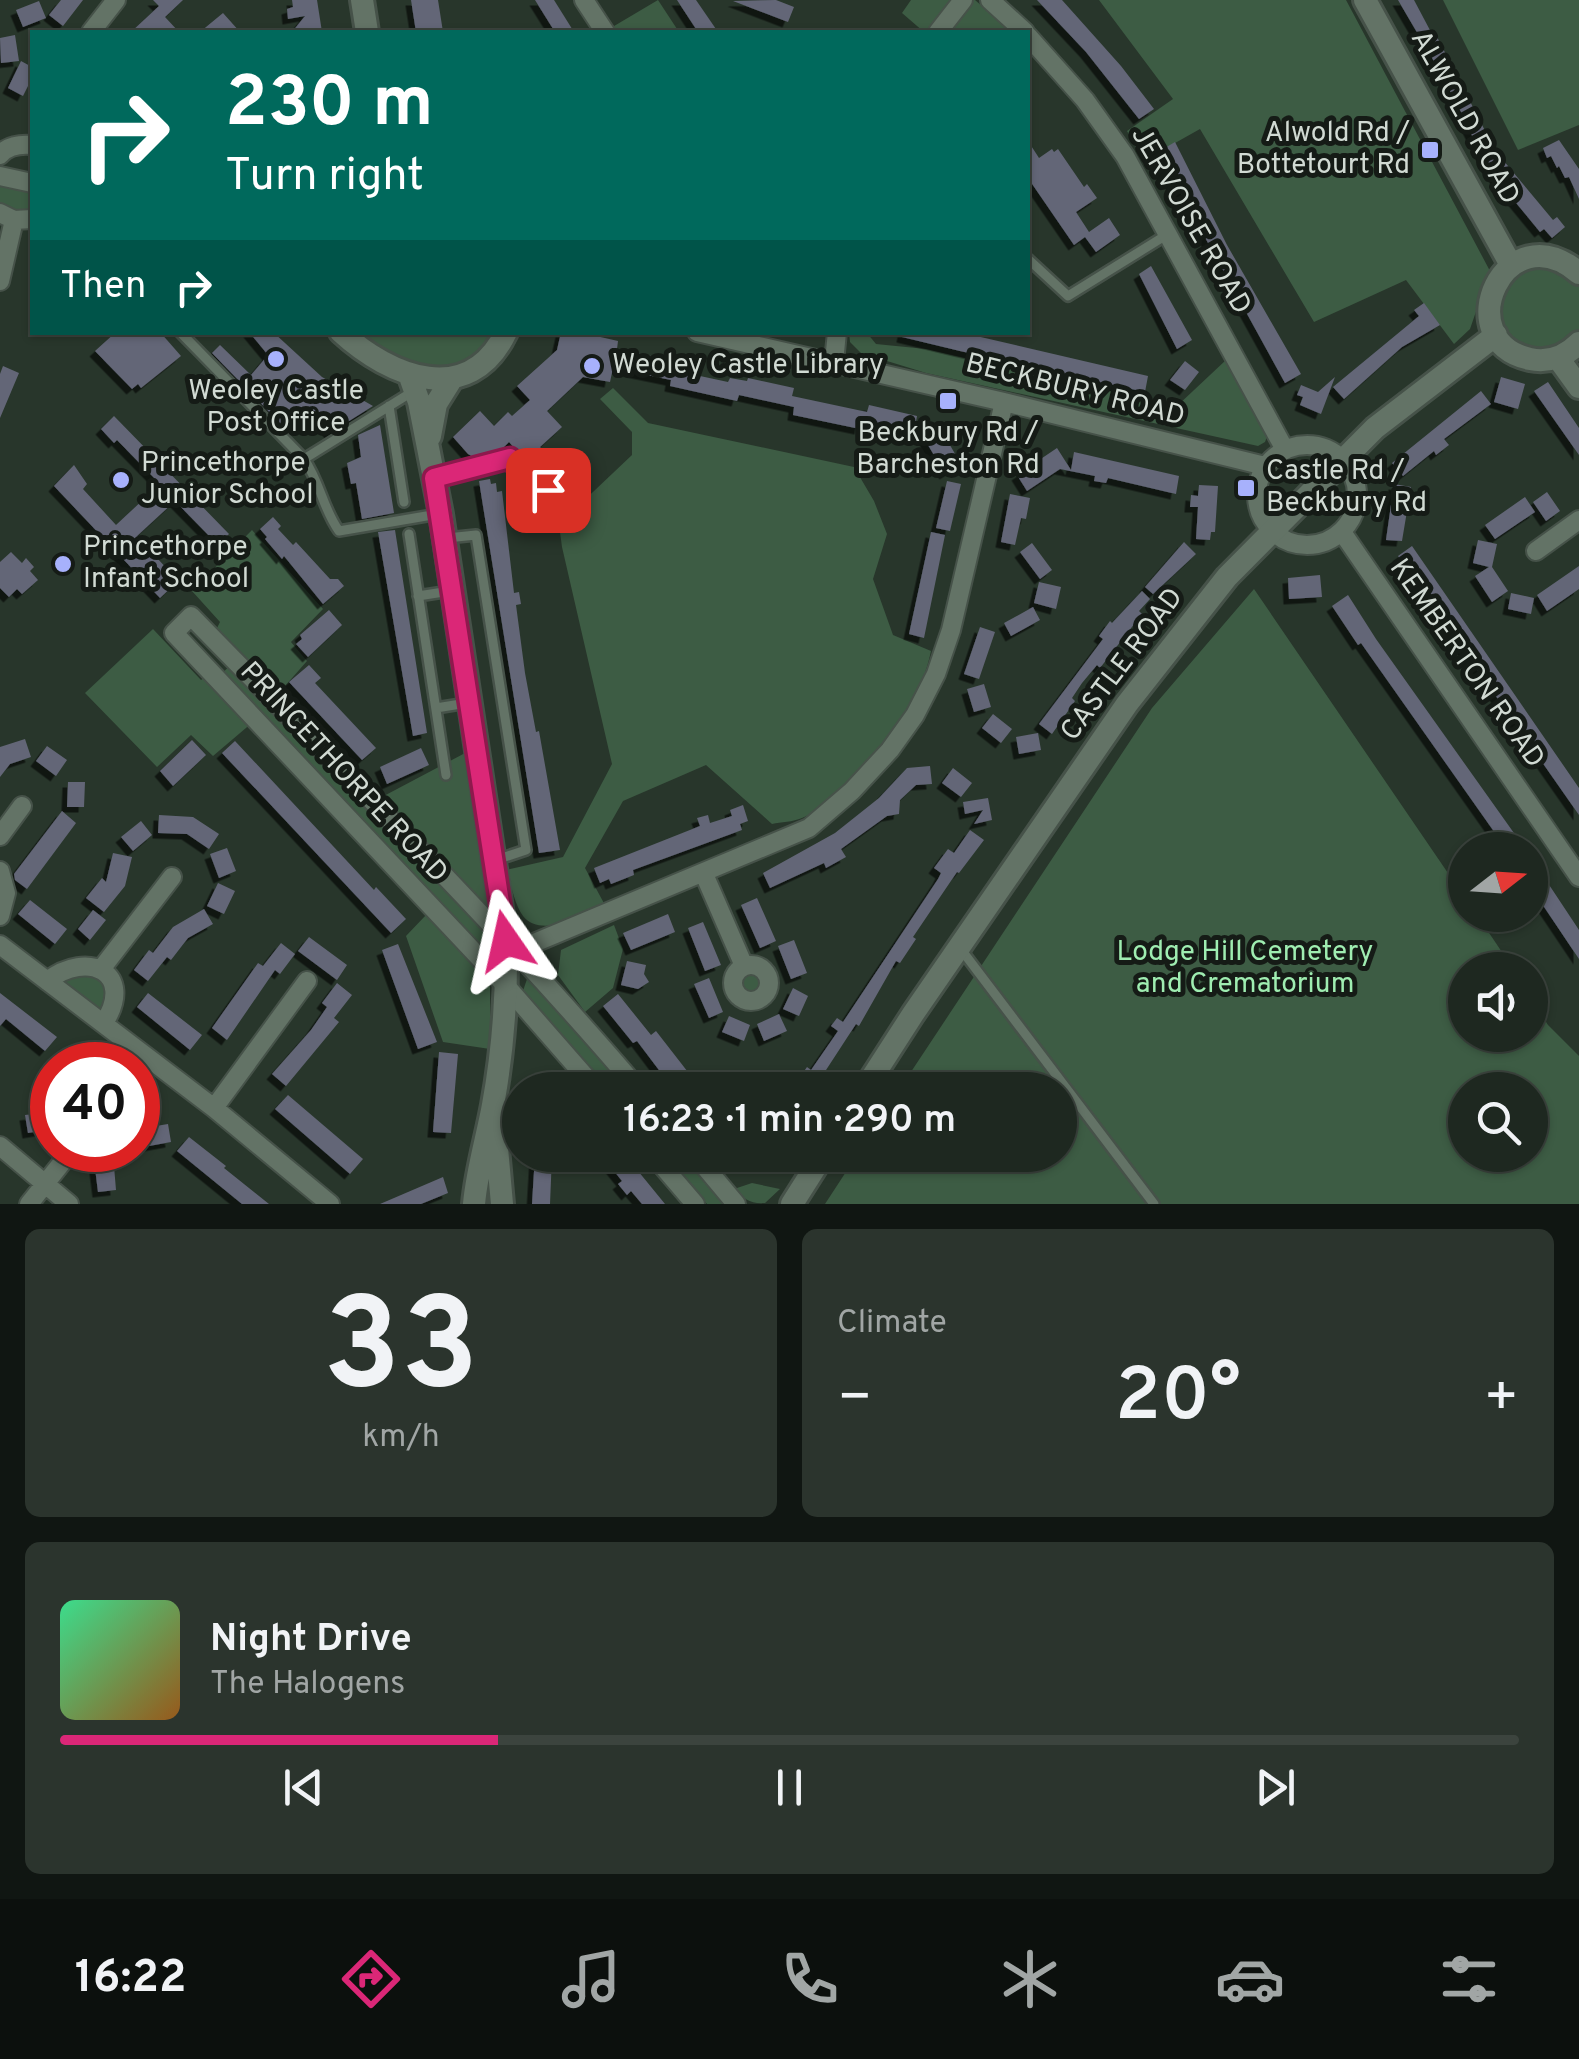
<!DOCTYPE html>
<html lang="en">
<head>
<meta charset="utf-8">
<style>
	body { margin:0; font-family:Overpass,sans-serif; background:#2b342d; color:#f1f3f6; height:100vh; display:flex; flex-direction:column; font-size:38px; white-space:nowrap }
	* { box-sizing:border-box; margin:0 }
	p { font-size:32px; color:#a1a6a5 }
	.icon { flex:none; width:55px; height:55px; fill:none; stroke:currentColor; stroke-width:2; stroke-linecap:round; stroke-linejoin:round }
	.map { position:relative; height:1204px; overflow:hidden }
	.drawer { display:flex; flex-direction:column; gap:25px; padding:25px; background:#101612; flex:1 }
	.drawer>* { flex:none }
	.hud { position:absolute; left:30px; top:30px; width:1000px; height:305px; border-radius:0px; box-shadow:0 2px 8px #0004,0 0 0 2px #3c443e; background:#00695c; color:#fff; overflow:hidden }
	.needle { width:65px; rotate:73deg }
	.tools { position:absolute; left:1448px; top:832px; display:grid; gap:20px }
	.tools a { display:grid; place-items:center; width:100px; height:100px; border-radius:50%; background:#1e2820; box-shadow:0 2px 8px #0004,0 0 0 2px #3c443e; font-size:50px }
	.speed { position:absolute; left:30px; top:1042px; display:flex; gap:20px; font-size:50px; font-weight:700; text-align:center }
	.speed>* { display:grid; place-content:center; width:130px; height:130px; border-radius:50%; background:#1e2820; box-shadow:0 2px 8px #0004,0 0 0 2px #3c443e; line-height:1 }
	.speed .limit { border:15px solid #d22; background:#fff; color:#111 }
	.pin { position:absolute; display:grid; place-items:center; width:85px; height:85px; color:#fff; margin:-42px; border-radius:20px; box-shadow:0 5px 15px #0006 }
	.me { position:absolute; width:110px; margin:-55px; rotate:349deg; stroke-linejoin:round; filter:drop-shadow(0 0 8px #0008) }
	.turn { display:flex; align-items:center; gap:35px; height:210px; padding:0 30px; font-size:45px }
	.turn .icon { width:130px; height:130px; stroke-width:2.5 }
	.turn b { display:block; font-size:70px; line-height:85px }
	.then { display:flex; align-items:center; height:95px; padding:0 30px; background:#0003; gap:20px; font-size:38px }
	.big { font-size:75px; font-weight:600; line-height:1.1 }
	.drawer .tile { flex:1; display:flex; flex-direction:column; justify-content:center; gap:15px; min-width:0; padding:0 35px; border-radius:15px; background:#2b342d }
	.drawer .dial { align-items:center; gap:0 }
	.dial b { font-size:130px; line-height:1 }
	.song { display:flex; align-items:center; gap:30px }
	.cover { width:120px; height:120px; border-radius:15px; background:linear-gradient(135deg,hsl(150 70% 55%),hsl(30 70% 35%)) }
	.played { height:10px; border-radius:5px; background:linear-gradient(90deg,#db2777 30%,#3c443e 30%) }
	.keys { display:flex; justify-content:space-around; direction:ltr }
	.heat { display:flex; justify-content:space-between; align-items:center; font-size:55px; direction:ltr }
	.drawer .tiles { flex:1; display:grid; gap:25px; grid-template-columns:1fr 1fr }
	.tile:last-child { grid-column:span 2 }
	.trip { position:absolute; left:502px; top:1072px; width:575px; height:100px; border-radius:50px; background:#1e2820; box-shadow:0 2px 8px #0004,0 0 0 2px #3c443e; font-weight:600; line-height:100px; text-align:center }
	.menu { display:flex; height:160px; justify-content:space-around; align-items:center; background:#0c100d; color:#a1a6a5 }
	.menu .icon { width:70px; height:70px }
	.menu .current { color:#db2777 }
	.menu b { font-size:45px; color:#f1f3f6 }
	.map>svg:first-child { display:block }
	.green { fill:#3d5c44; fill-rule:evenodd }
	.building { fill:#636677; filter:url(#shadow) }
	.lines { fill:none; stroke-linecap:round; stroke-linejoin:round }
	.lane-casing { stroke:#465249; stroke-width:14 }
	.street-casing { stroke:#465249; stroke-width:22 }
	.secondary-casing { stroke:#465249; stroke-width:28 }
	.lane { stroke:#637366; stroke-width:9 }
	.street { stroke:#637366; stroke-width:18 }
	.secondary { stroke:#637366; stroke-width:22 }
	.route-casing { stroke:#8e194d; stroke-width:25 }
	.route { stroke:#db2777; stroke-width:18 }
	.poi-dot { fill:#a7b1fc; stroke:#151b16; stroke-width:4 }
	.labels { text-anchor:middle; dominant-baseline:central; stroke-width:10; stroke-linejoin:round; paint-order:stroke }
	.street-label { font-size:28px; fill:#d1dad3; stroke:#151b16 }
	.poi-label { font-size:28px; fill:#d1dad3; stroke:#151b16; text-anchor:start }
	.park-label { font-size:28px; fill:#9fedb1; stroke:#151b16 }
</style>
</head>
<body>
<div class="map">
<svg width="1579" height="1204" viewBox="0 0 1579 1204">
	<defs>
		<filter id="shadow"><feDropShadow dx="-5.5" dy="5.5" stdDeviation="0" flood-color="#0009"/></filter>
	</defs>
	<rect width="100%" height="100%" fill="#28362b"/>
	<!-- green -->
	<path class="green" d="M658,0L679,32H604Z
		M911,0H975L1012,32H924L902,13Z
		M1099,0H1346L1490,271L1470,329L1454,344L1406,280L1314,322L1200,129L1143,161L1127,131L1173,99Z
		M1443,0H1579V125L1518,150Z
		M0,180L32,187V216L0,212Z
		M1533,261L1575,277L1579,284V334L1551,355L1506,344L1497,287Z
		M353,333H503L458,371L414,364Z
		M849,333H867L876,344L926,349L1177,406L1226,360L1268,434L1265,442L1258,446L926,373L861,353L850,342Z
		M613,388L648,423L854,467L874,501L887,534L873,579L893,635L931,651C919,710 874,765 827,800C820,806 811,815 802,818C793,822 781,822 772,824L706,765L623,801L585,868L606,907C584,915 541,939 523,916C514,904 511,883 506,870L563,857L612,764L562,547L557,510L575,509L632,455V432L600,399Z
		M252,530L323,609L291,642L307,661L278,694L217,628L220,622L192,591Z
		M1254,589L1465,898V915H1477L1514,970H1465V1035H1530V996L1548,1025L1579,1056V1204H825L857,1155H1060V1090H899L1152,708ZM1465,1090H1530V1155H1465Z
		M153,629L201,680L210,673L253,722L213,756L191,735L157,767L85,693Z
		M233,663L498,939L492,961L219,676Z
		M467,752L498,925L380,798Z
		M426,915L490,979V1049L443,1042L406,936Z
		M614,925L623,949L613,988L585,1012L558,975L561,950Z
		M737 982a15 15 0 1 1 30 0a15 15 0 1 1-30 0Z
		M73,969L109,983L103,1017L51,981Z
		M528,976L627,1090H605L521,997Z
		M663,1155H684L726,1204H707Z
		M752,1183L780,1189L765,1203C750,1204 744,1199 734,1189Z"/>
	<!-- building -->
	<path class="building" d="M61,0H83L63,26L49,15Z
		M153,0H183L165,17L179,32H131L159,6Z
		M292,0H317L322,32H292L305,16L288,19L287,9L293,7Z
		M411,0H438L443,32H416Z
		M535,0H554L574,32H555Z
		M677,0H696L718,32H698Z
		M776,0L794,7L788,22L733,1Z
		M1037,0H1062L1121,66L1154,109L1139,119L1086,52Z
		M1398,0H1414L1432,34L1435,33L1501,162L1503,160L1553,220L1557,217L1565,227L1552,238L1544,229L1540,232L1489,170L1442,75Z
		M39,1L46,18L23,27L16,10Z
		M223,13L240,32H200Z
		M15,35L19,61L1,63L0,38Z
		M21,61L32,67V78L23,96L8,88Z
		M1559,140L1579,169V199L1569,177L1565,178L1559,166L1557,168L1551,156L1547,158L1543,148Z
		M1028,141L1039,158L1052,149L1054,152L1058,149L1084,187L1087,184L1097,198L1076,212L1089,232L1109,218L1120,235L1096,252L1085,237L1074,245L1028,178Z
		M1175,142L1227,245L1301,374L1285,383L1158,152Z
		M1151,266L1192,340L1177,349L1139,274Z
		M1424,303L1440,325L1402,347L1344,399L1333,387L1419,316L1414,310Z
		M116,332H160L181,356L141,388L138,384L132,389L95,351Z
		M249,332H273L322,377L373,406L330,433L316,413L286,429L212,353L220,345L251,375L268,355Z
		M561,332H597L596,336L618,341L617,349L671,360L670,366L687,369L686,373L728,382L730,378L747,381L748,378L794,388L792,396L867,412L869,405L917,416L914,433L861,422L860,429L793,415L794,407L739,395L737,401L670,386L671,380L613,368L610,382L583,377L547,411L562,427L540,447L546,453L531,467L509,442L498,453L477,459L468,454L453,437L480,411L494,426L508,412L512,416L530,400L517,386L557,350Z
		M903,332H959L1148,376L1145,392L960,351L902,337Z
		M1185,361L1199,372L1185,390L1170,380Z
		M3,366L19,373L0,418V374Z
		M1335,377L1321,414L1300,405L1303,397L1297,395L1301,385L1318,392Z
		M1501,377L1525,384L1518,409L1494,402Z
		M1548,382L1579,428V455L1534,391Z
		M1481,391L1491,404L1444,439L1449,445L1436,455L1434,451L1403,476L1392,463Z
		M114,416L229,534L218,545L175,501L137,536L178,581L160,598L54,486L74,465L87,484L83,489L116,525L160,484L117,440L114,443L101,429Z
		M937,423L961,464L945,474L921,433Z
		M380,425L394,513L362,519L356,483L351,484L347,463L361,457L358,435Z
		M1057,448L1071,470L1074,452L1179,476L1176,494L1108,478L1106,483L1094,481L1095,476L1060,469L1027,491L1017,475Z
		M490,479L491,484L496,483L497,492L502,491L514,593L519,592L521,604L516,605L525,673L536,732L539,731L560,850L539,853L479,481Z
		M947,481L961,484L950,531L936,528Z
		M1394,484L1411,487L1402,541L1386,540Z
		M1199,485L1218,486L1215,532H1211L1210,540L1196,539L1198,507H1190L1191,495L1198,496Z
		M1547,492L1560,511L1546,521L1533,502Z
		M1010,494L1030,498L1026,519L1021,518L1015,545L1001,542Z
		M1525,497L1535,512L1495,539L1485,525Z
		M273,517L281,526L278,529L293,545L296,542L330,579H338L344,586L323,604L284,556L282,559L265,539L267,537L260,529Z
		M395,530L427,733L413,736L378,532Z
		M931,532L945,535L924,638L909,634Z
		M1478,540L1497,544L1492,567L1508,591L1492,602L1475,576L1489,567L1473,563Z
		M1184,542L1196,554L1153,594L1145,587Z
		M1032,543L1052,570L1040,579L1020,552Z
		M1412,546L1579,788V815L1398,556Z
		M11,552L22,563L26,558L34,567L30,571L38,580L22,594L17,589L9,597L0,588V562Z
		M1579,566V589L1547,611L1537,595Z
		M1320,575L1322,597L1289,599L1288,578Z
		M1039,582L1061,587L1056,609L1034,603Z
		M1142,591L1150,599L1139,611L1142,614L1100,668L1097,665L1082,683L1072,698L1075,701L1052,734L1039,724L1103,639L1099,636L1110,621L1112,623Z
		M1511,593L1534,598L1531,614L1508,609Z
		M1348,595L1376,639L1526,850H1507L1361,643L1358,645L1332,606Z
		M1033,607L1040,620L1011,636L1004,623Z
		M329,610L342,625L308,657L296,644L302,639L300,635Z
		M980,627L995,632L979,679L964,674Z
		M309,665L321,678L315,683L376,748L362,760L289,682Z
		M984,684L991,707L974,712L967,689Z
		M993,714L1012,729L1001,743L982,728Z
		M1038,733L1041,750L1019,754L1016,737Z
		M25,739L31,757L10,764L0,777V747Z
		M192,740L206,755L173,786L160,771Z
		M235,741L374,890L376,887L406,919L391,933L222,753Z
		M47,746L67,760L56,776L36,761Z
		M421,748L429,765L387,784L380,767Z
		M930,766L932,784L916,785L900,800L899,814L887,816L841,849L846,857L826,868L824,863L770,888L763,873L835,833L879,798L907,768Z
		M953,768L972,783L961,797L942,783Z
		M68,782H85L84,807H67Z
		M988,798L992,820L974,824L983,810L965,814L963,802Z
		M743,805L748,821L740,824L742,830L633,870L634,875L611,884L609,879L600,883L594,868L700,826L697,818L708,815L710,823L732,816L730,810Z
		M62,811L76,823L27,889L15,880L14,874Z
		M159,815L193,817L219,834L209,849L187,834L158,833Z
		M141,821L152,835L133,851L121,837Z
		M970,830L984,840L959,873L957,872L913,937L916,939L900,963L896,961L859,1026L856,1024L813,1090H791L807,1067L811,1070L838,1031L831,1026L837,1018L843,1022L938,879L941,873L934,868L948,849L954,853Z
		M227,848L236,871L219,878L210,854Z
		M113,853L132,857L125,886L104,912L86,898L102,878L106,882Z
		M1530,856L1579,930V959L1530,886Z
		M218,883L235,891L224,914L207,906Z
		M757,898L776,941L760,948L741,905Z
		M30,900L67,929L55,944L18,914Z
		M204,909L213,924L188,938L171,960L167,957L148,981L134,970L149,950L153,953L173,927Z
		M93,910L106,920L90,940L78,929Z
		M668,914L675,932L631,950L623,933Z
		M703,922L721,965L705,971L688,928Z
		M309,937L347,965L337,980L298,951Z
		M794,940L807,973L791,979L778,946Z
		M281,943L295,954L280,974L275,970L227,1040L212,1028L258,963L263,966Z
		M398,944L437,1042L418,1049L382,950Z
		M627,961L646,965L644,974L649,982L638,989L621,985Z
		M709,978L723,1012L709,1018L694,984Z
		M337,983L352,995L334,1018L339,1022L286,1086L272,1074L311,1030L327,1007L322,1003Z
		M793,988L808,996L799,1016L783,1009Z
		M0,993L57,1037L45,1051L6,1019L0,1026Z
		M148,993L202,1035L190,1050L137,1007Z
		M618,994L651,1035L656,1031L698,1085L692,1090H674L637,1041L633,1043L603,1006Z
		M779,1014L787,1031L764,1041L757,1024Z
		M729,1016L750,1025L744,1041L722,1032Z
		M439,1052L458,1054L451,1133L433,1132Z
		M288,1095L363,1159L350,1174L275,1109Z
		M50,1112L52,1129L28,1133L25,1115Z
		M168,1124L171,1142L138,1148V1129Z
		M189,1137L226,1166L224,1168L269,1204H242L177,1151Z
		M535,1155H552L550,1204H532Z
		M601,1155H625L665,1204H642L631,1191L627,1195L618,1184L622,1181Z
		M114,1166L116,1190L98,1192L95,1168Z
		M443,1177L448,1193L421,1204H380Z"/>
	<g class="lines">
		<!-- lane casing -->
		<g class="lane-casing">
			<path id="lane" d="M1028,259L1068,296L1168,234
				M180,332L304,459C320,482 323,509 339,531L438,514
				M389,406L404,502
				M304,459L412,392
				M437,478L510,458L528,481L561,494
				M409,534L446,775
				M447,538L476,535L526,850L496,860
				M418,596L450,591
				M436,708L467,703
				M960,948L1154,1204"/>
		</g>
		<!-- street casing -->
		<g class="street-casing">
			<path id="street" d="M584,0L605,32
				M990,0L1025,32
				M91,32L116,0
				M938,32L963,0
				M1028,36L1085,100L1125,156L1284,448
				M0,155C8,145 20,144 32,145
				M0,176L32,183
				M0,213L14,220L32,219
				M0,281L14,220
				M697,332L1004,402L1265,466
				M834,362L837,332
				M1257 495a50 50 0 1 1 100 0a50 50 0 1 1-100 0Z
				M1342,532L1579,877
				M1536,551L1579,520
				M0,836L22,806
				M0,871L6,893L0,916
				M704,874L744,966
				M0,945L214,1108L330,1204
				M515,951L809,828L852,791L890,750L915,715L936,674L951,630L1004,402
				M733 983a18 18 0 1 1 36 0a18 18 0 1 1-36 0Z
				M102,968L172,877
				M47,981C88,949 136,973 104,1023
				M597,1090L507,987L174,633L191,616C343,772 498,924 639,1090
				M214,1108L307,981
				M0,1146L69,1204
				M653,1155L695,1204
				M695,1155L736,1204
				M29,1204L72,1150"/>
		</g>
		<!-- secondary casing -->
		<g class="secondary-casing">
			<path id="secondary" d="M362,0L367,32
				M1365,0L1511,265
				M1579,273C1505,210 1447,341 1530,359C1549,363 1566,356 1579,343
				M341,332C390,377 469,409 506,332
				M1558,358L1579,387
				M409,374L419,402L441,514L506,941C507,996 503,1050 493,1105C487,1138 477,1170 474,1204
				M430,436L436,404L451,380
				M864,1090L913,1014L1127,704L1227,577L1375,428L1496,335
				M495,1126L502,1204
				M792,1204L823,1155"/>
		</g>
		<!-- lane -->
		<use href="#lane" class="lane"/>
		<!-- street -->
		<use href="#street" class="street"/>
		<!-- secondary -->
		<use href="#secondary" class="secondary"/>
	</g>
	<g class="lines">
		<!-- route casing -->
		<g class="route-casing">
			<path id="route" d="M506,941L434,478L510,458L528,481L548,490"/>
		</g>
		<!-- route -->
		<use href="#route" class="route"/>
	</g>
	<!-- markers -->
	<g class="poi-dot">
		<rect x="1420" y="140" width="20" height="20" rx="5"/>
		<circle cx="276" cy="359" r="10"/>
		<circle cx="592" cy="366" r="10"/>
		<rect x="938" y="391" width="20" height="20" rx="5"/>
		<circle cx="121" cy="480" r="10"/>
		<rect x="1236" y="478" width="20" height="20" rx="5"/>
		<circle cx="63" cy="564" r="10"/>
	</g>
	<g class="labels">
		<!-- street labels -->
		<g class="street-label">
			<text transform="translate(1464 118) rotate(61)">ALWOLD ROAD</text>
			<text transform="translate(1190 221) rotate(60)">JERVOISE ROAD</text>
			<text transform="translate(1075 391) rotate(14)">BECKBURY ROAD</text>
			<text transform="translate(1466 664) rotate(55)">KEMBERTON ROAD</text>
			<text transform="translate(1123 665) rotate(-53)">CASTLE ROAD</text>
			<text transform="translate(343 773) rotate(47)">PRINCETHORPE ROAD</text>
		</g>
		<!-- poi labels -->
		<g class="poi-label">
			<text x="1410" y="134" text-anchor="end">Alwold Rd /<tspan x="1410" dy="32">Bottetourt Rd</tspan></text>
			<text x="612" y="366">Weoley Castle Library</text>
			<text x="276" y="392" text-anchor="middle">Weoley Castle<tspan x="276" dy="32">Post Office</tspan></text>
			<text x="948" y="434" text-anchor="middle">Beckbury Rd /<tspan x="948" dy="32">Barcheston Rd</tspan></text>
			<text x="141" y="464">Princethorpe<tspan x="141" dy="32">Junior School</tspan></text>
			<text x="1266" y="472">Castle Rd /<tspan x="1266" dy="32">Beckbury Rd</tspan></text>
			<text x="83" y="548">Princethorpe<tspan x="83" dy="32">Infant School</tspan></text>
		</g>
		<!-- park labels -->
		<g class="park-label">
			<text x="1245" y="953">Lodge Hill Cemetery<tspan x="1245" dy="32">and Crematorium</tspan></text>
		</g>
	</g>
</svg>
<div class="tools">
<a><svg class="needle" viewBox="-14 -14 28 28"><path d="M0-13l5 13h-10z" fill="#e53935"/><path d="M0 13l5-13h-10z" fill="#a1a6a5"/></svg></a>
<a><svg class="icon" aria-label="sound" viewBox="0 0 24 24"><path d="M4 9h4l5-4v14l-5-4H4zM17 9q2 3 0 6"/></svg></a>
<a><svg class="icon" aria-label="search" viewBox="0 0 24 24"><circle cx="10" cy="10" r="6"/><path d="M15 15l6 6"/></svg></a>
</div>
<div class="speed"><div class="limit">40</div></div>
<div class="pin" style="left:548px;top:490px;background:#d93025"><svg class="icon" aria-label="arrive" viewBox="0 0 24 24"><path d="M6 21V4h12l-3 4 3 4H6"/></svg></div>
<svg class="me" style="left:506px;top:941px" viewBox="-20 -20 40 40"><path d="M0-17L14 15 0 8-14 15z" fill="#db2777" stroke="#fff" stroke-width="4"/></svg>
<div class="trip">16:23 · 1 min · 290 m</div>
<div class="hud">
<div class="turn"><svg class="icon" aria-label="right" viewBox="0 0 24 24"><path d="M7 20v-9h11M14 6l5 5-5 5"/></svg><div><b>230 m</b>Turn right</div></div>
<div class="then">Then<svg class="icon" aria-label="right" viewBox="0 0 24 24"><path d="M7 20v-9h11M14 6l5 5-5 5"/></svg></div>
</div>
</div>
<section class="drawer">
<div class="tiles">
<div class="tile dial"><b>33</b><p>km/h</p></div>
<div class="tile"><p>Climate</p>
<div class="heat"><a>−</a><b class="big">20°</b><a>+</a></div>
</div>
<div class="tile">
<div class="song"><i class="cover"></i><div><b>Night Drive</b><p>The Halogens</p></div></div>
<div class="played"></div>
<div class="keys"><svg class="icon" aria-label="previous" viewBox="0 0 24 24"><path d="M18 5L8 12l10 7zM5 5v14"/></svg><svg class="icon" aria-label="pause" viewBox="0 0 24 24"><path d="M8 5v14M16 5v14"/></svg><svg class="icon" aria-label="next" viewBox="0 0 24 24"><path d="M6 5l10 7-10 7zM19 5v14"/></svg></div>
</div>
</div>
</section>
<nav class="menu">
<b>16:22</b>
<svg class="icon current" aria-label="directions" viewBox="0 0 24 24"><path d="M12 3l9 9-9 9-9-9zM9 14v-3h6M13 9l2 2-2 2"/></svg>
<svg class="icon" aria-label="music" viewBox="0 0 24 24"><path d="M9 18V5l10-2v13"/><circle cx="6" cy="18" r="3"/><circle cx="16" cy="16" r="3"/></svg>
<svg class="icon" aria-label="phone" viewBox="0 0 24 24"><path d="M5 4h4l2 5-3 2q2 4 5 5l2-3 5 2v4C11 20 4 13 5 4z"/></svg>
<svg class="icon" aria-label="climate" viewBox="0 0 24 24"><path d="M12 3v18M4 7l16 10M4 17L20 7"/></svg>
<svg class="icon" aria-label="car" viewBox="0 0 24 24"><path d="M5 17H2v-5l4-1 3-4h7l3 4 3 1v5h-3M9 17h6M6 11h13"/><circle cx="7" cy="17" r="2"/><circle cx="17" cy="17" r="2"/></svg>
<svg class="icon" aria-label="filters" viewBox="0 0 24 24"><path d="M4 7h16M4 17h16"/><circle cx="9" cy="7" r="2"/><circle cx="15" cy="17" r="2"/></svg>
</nav>
</body>
</html>
